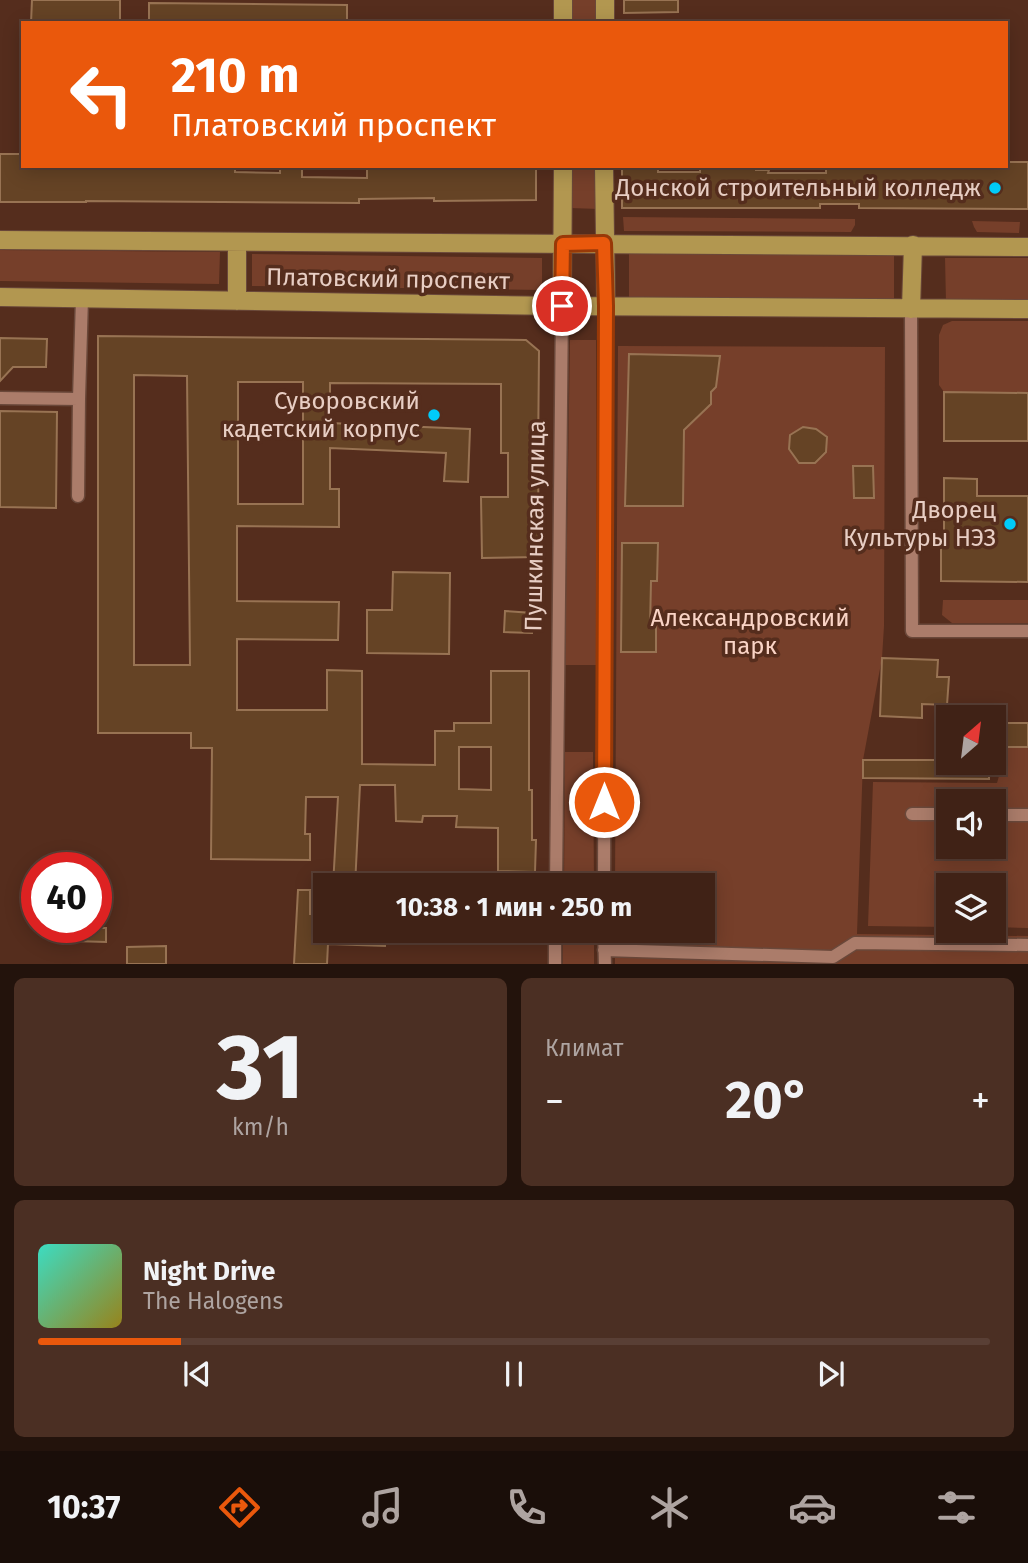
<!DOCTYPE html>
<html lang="ru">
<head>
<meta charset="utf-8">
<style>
	body { margin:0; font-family:"Fira Sans",sans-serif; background:#4b2f23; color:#f1f3f6; height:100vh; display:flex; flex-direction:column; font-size:26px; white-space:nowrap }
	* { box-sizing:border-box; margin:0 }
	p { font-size:23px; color:#aea4a1 }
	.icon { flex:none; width:38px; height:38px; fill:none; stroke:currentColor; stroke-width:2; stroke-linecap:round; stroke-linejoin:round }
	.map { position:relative; height:964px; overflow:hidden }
	.side { display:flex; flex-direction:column; gap:14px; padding:14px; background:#23130c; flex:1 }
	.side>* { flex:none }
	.guide { position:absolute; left:21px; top:21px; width:987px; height:147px; border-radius:0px; box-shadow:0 4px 18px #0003,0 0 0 2px #593f35; background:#ea580c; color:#fff; overflow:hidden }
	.needle { width:46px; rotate:28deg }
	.tools { position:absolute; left:936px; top:705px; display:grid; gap:14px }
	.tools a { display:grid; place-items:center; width:70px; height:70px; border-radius:0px; background:#402216; box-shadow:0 4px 18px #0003,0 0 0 2px #593f35; font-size:35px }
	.speed { position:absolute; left:21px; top:852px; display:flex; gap:14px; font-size:35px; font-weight:700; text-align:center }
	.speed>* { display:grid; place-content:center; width:91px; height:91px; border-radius:50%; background:#402216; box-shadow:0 4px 18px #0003,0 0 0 2px #593f35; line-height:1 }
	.speed .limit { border:10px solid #d22; background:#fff; color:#111 }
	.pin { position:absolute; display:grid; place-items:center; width:60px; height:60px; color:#fff; margin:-30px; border:4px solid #fff; border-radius:50%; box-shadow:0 2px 7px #0007 }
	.me { position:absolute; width:77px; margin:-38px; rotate:0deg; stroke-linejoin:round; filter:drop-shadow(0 0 5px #0008) }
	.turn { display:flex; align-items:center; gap:24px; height:147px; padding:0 35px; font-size:32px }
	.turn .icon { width:91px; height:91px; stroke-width:2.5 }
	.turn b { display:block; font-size:49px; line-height:60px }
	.big { font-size:52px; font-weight:700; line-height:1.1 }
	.side .card { flex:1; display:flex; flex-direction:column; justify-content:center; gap:10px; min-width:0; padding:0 24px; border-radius:10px; background:#4b2f23 }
	.side .dial { align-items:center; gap:0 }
	.dial b { font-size:91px; line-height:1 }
	.song { display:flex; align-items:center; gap:21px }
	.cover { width:84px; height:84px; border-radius:10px; background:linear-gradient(135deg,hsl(170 70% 55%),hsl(50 70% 35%)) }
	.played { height:7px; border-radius:4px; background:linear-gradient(90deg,#ea580c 15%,#593f35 15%) }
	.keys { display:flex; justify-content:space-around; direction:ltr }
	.heat { display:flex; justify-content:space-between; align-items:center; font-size:38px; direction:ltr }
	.side .tiles { flex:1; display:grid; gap:14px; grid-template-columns:1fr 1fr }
	.card:last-child { grid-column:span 2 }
	.trip { position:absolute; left:313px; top:873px; width:402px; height:70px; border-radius:0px; background:#402216; box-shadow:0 4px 18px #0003,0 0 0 2px #593f35; font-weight:700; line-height:70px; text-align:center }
	.menu { display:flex; height:112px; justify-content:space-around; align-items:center; background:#1a0e09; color:#aea4a1 }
	.menu .icon { width:49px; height:49px }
	.menu .selected { color:#ea580c }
	.menu b { font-size:32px; color:#f1f3f6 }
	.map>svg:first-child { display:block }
	.green { fill:#763f2a; fill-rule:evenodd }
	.building { fill:#654325; stroke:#987353; stroke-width:2; fill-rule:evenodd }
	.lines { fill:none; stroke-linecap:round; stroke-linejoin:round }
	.minor-casing { stroke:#6a483a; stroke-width:15 }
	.major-casing { stroke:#6a483a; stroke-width:20 }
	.minor { stroke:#ab7c6a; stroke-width:12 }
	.major { stroke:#b29750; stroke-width:18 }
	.route-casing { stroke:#983908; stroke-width:18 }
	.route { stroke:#ea580c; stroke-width:12 }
	.poi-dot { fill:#00cbf9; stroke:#552d1d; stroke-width:2.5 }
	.labels { text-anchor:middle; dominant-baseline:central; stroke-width:7; stroke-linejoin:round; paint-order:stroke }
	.poi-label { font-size:24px; fill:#e8cec4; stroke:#552d1d; text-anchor:end }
	.street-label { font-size:24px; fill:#e8cec4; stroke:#552d1d }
	.park-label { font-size:24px; fill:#fad4c6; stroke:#552d1d }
</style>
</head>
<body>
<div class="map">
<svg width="1028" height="965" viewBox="0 0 1028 965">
	<rect width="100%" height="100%" fill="#552d1d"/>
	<!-- green -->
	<path class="green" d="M572,0H601L600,23H572Z
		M571,166H599V209L570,208Z
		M623,217L855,219V225L851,232L624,231Z
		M972,221L1020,222L1019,233L977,232L974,227Z
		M0,250L220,252L219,284L0,281Z
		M629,250L894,252V302L629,301Z
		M252,254L542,258V290L252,286Z
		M945,258H1028V302H946Z
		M952,321H1028V393L944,392L939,385V335L943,325Z
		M570,340H596V665H565Z
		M618,346L885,347L884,626L882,658L863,760L857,934L1028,936V964L615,965V931H704V886L615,885Z
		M943,600H1028V623H952L942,615Z
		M1007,748H1028V928L994,927V886H948V927L868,926L873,782L997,783ZM948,802H994V847H948Z
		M565,752H593L594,885H564Z
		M563,931H594V964H563Z"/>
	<!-- building -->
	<path class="building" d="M32,0H120V23H31Z
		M624,0H678V12L624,13Z
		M149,3L347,5V23H149Z
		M0,154H23V166H235V172L280,173V166H302V177L367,178V167L536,166V200L434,201V198L359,199V203L86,201V202H0Z
		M1006,162H1028V209L859,208V204H820V208H622V166H658V172H700V166H756V170H769L768,173H826V166H1006Z
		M98,336L526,340L539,351L538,460L539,557L482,558L481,497H508V453H501V384L330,383V423L470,429L468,482L444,481L446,453L330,448V489H339V527L237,526V601L339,602L338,640L237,639V710H327V670L362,671V764L435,765V731H454V723H491V671H529V790H532V840H536L535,872L498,871V828L456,827L457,816H423L422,822L396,821L395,785H360L355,886H333L338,797H306L305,834H310V860L211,859L212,748H191V733H98ZM134,375L187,376L190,665H134ZM238,382H303V504H238ZM459,747H491V790L459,789Z
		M0,338L47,339L46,367H13L0,381Z
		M629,354L720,356L716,387L711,392V404L684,430L683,506H625Z
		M944,392L1028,393V441H944Z
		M0,411L57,412L56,508L0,507Z
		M803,427L816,429L827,437L826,452L815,463H799L789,449L790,435Z
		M853,466H873L874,498H854Z
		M944,478L977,479V496H1028V582L941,581V540H944Z
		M622,543H658L657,581H651L650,628L656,627V652H621Z
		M393,572L450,573L449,654L367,653V610H392Z
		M505,611L533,613L532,633L504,632Z
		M882,658L938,660L937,677H949L947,705L922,704V718L880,716Z
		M995,723H1028V747H994Z
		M863,760H948V763H989V779L863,778Z
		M298,890H310V914H326V931H386L385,946L328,944L327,964H294Z
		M74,928H106V942L73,941Z
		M166,946V964H127V947Z"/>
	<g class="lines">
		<!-- minor casing -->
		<g class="minor-casing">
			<path id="minor" d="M911,309L912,631H1028
				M0,398L79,399L82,298
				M78,496L79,399
				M912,814H948
				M994,815H1028
				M556,886L562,306
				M604,886L606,306
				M604,931L605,965
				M604,950L833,957L855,943L1028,945
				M555,965V931"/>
		</g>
		<!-- major casing -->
		<g class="major-casing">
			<path id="major" d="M563,23V0
				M605,23V0
				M604,166L606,306
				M0,240L1028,247
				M0,297L562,306L1028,309
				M237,301V242
				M562,306L563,166
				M911,309L913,245"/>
		</g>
		<!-- minor -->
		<use href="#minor" class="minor"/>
		<!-- major -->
		<use href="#major" class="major"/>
	</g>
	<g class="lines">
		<!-- route casing -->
		<g class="route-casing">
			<path id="route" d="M562,306L563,244L604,243L606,306L604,802"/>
		</g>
		<!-- route -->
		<use href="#route" class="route"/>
	</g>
	<!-- markers -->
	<g class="poi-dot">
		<circle cx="995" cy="188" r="7"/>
		<circle cx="434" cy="415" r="7"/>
		<circle cx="1010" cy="524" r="7"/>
	</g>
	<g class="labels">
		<!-- poi labels -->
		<g class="poi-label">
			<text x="981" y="188">Донской строительный колледж</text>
			<text x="420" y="401">Суворовский<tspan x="420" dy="28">кадетский корпус</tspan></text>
			<text x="996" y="510">Дворец<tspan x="996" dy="28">Культуры НЭЗ</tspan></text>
		</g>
		<!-- street labels -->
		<g class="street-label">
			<text transform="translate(388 279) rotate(1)">Платовский проспект</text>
			<text transform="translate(535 526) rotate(-89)">Пушкинская улица</text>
		</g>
		<!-- park labels -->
		<g class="park-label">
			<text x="750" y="618">Александровский<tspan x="750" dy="28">парк</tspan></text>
		</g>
	</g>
</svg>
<div class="tools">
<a><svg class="needle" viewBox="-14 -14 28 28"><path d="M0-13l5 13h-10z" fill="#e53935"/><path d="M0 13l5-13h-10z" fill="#aea4a1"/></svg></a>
<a><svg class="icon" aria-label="sound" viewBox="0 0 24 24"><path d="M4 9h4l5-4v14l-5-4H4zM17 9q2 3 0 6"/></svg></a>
<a><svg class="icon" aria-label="layers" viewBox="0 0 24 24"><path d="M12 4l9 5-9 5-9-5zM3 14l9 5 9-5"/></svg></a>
</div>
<div class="speed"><div class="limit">40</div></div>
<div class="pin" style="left:562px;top:306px;background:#d93025"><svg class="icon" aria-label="arrive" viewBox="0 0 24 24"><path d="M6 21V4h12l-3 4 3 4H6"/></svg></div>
<svg class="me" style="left:604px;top:802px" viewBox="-20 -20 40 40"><circle r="17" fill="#ea580c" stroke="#fff" stroke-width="3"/><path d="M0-11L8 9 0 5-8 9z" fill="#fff"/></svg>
<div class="trip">10:38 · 1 мин · 250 m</div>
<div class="guide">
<div class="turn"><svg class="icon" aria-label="left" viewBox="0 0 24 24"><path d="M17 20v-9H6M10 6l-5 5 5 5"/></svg><div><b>210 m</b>Платовский проспект</div></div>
</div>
</div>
<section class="side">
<div class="tiles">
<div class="card dial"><b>31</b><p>km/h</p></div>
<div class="card"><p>Климат</p>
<div class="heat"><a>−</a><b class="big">20°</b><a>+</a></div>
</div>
<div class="card">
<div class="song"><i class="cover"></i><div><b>Night Drive</b><p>The Halogens</p></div></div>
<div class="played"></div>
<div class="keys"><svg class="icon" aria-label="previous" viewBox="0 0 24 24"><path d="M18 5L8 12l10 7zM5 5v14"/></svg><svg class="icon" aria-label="pause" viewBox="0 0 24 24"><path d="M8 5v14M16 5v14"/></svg><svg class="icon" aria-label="next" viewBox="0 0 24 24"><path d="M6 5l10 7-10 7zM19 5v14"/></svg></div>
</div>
</div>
</section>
<nav class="menu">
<b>10:37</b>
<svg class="icon selected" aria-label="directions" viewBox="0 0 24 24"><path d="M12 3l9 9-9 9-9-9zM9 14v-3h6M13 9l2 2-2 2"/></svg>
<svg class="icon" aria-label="music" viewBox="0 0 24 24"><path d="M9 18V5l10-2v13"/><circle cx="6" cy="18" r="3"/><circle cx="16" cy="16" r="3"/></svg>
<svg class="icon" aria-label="phone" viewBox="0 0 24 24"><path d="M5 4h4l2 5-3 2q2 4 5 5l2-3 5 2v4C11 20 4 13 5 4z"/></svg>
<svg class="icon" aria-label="climate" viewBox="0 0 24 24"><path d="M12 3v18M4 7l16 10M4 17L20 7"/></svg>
<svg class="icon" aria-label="car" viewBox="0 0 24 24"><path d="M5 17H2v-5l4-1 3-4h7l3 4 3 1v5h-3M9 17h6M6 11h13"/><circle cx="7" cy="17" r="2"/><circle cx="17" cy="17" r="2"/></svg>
<svg class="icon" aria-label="filters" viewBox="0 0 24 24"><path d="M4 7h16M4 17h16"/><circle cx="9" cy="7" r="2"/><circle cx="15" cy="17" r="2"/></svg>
</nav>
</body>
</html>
